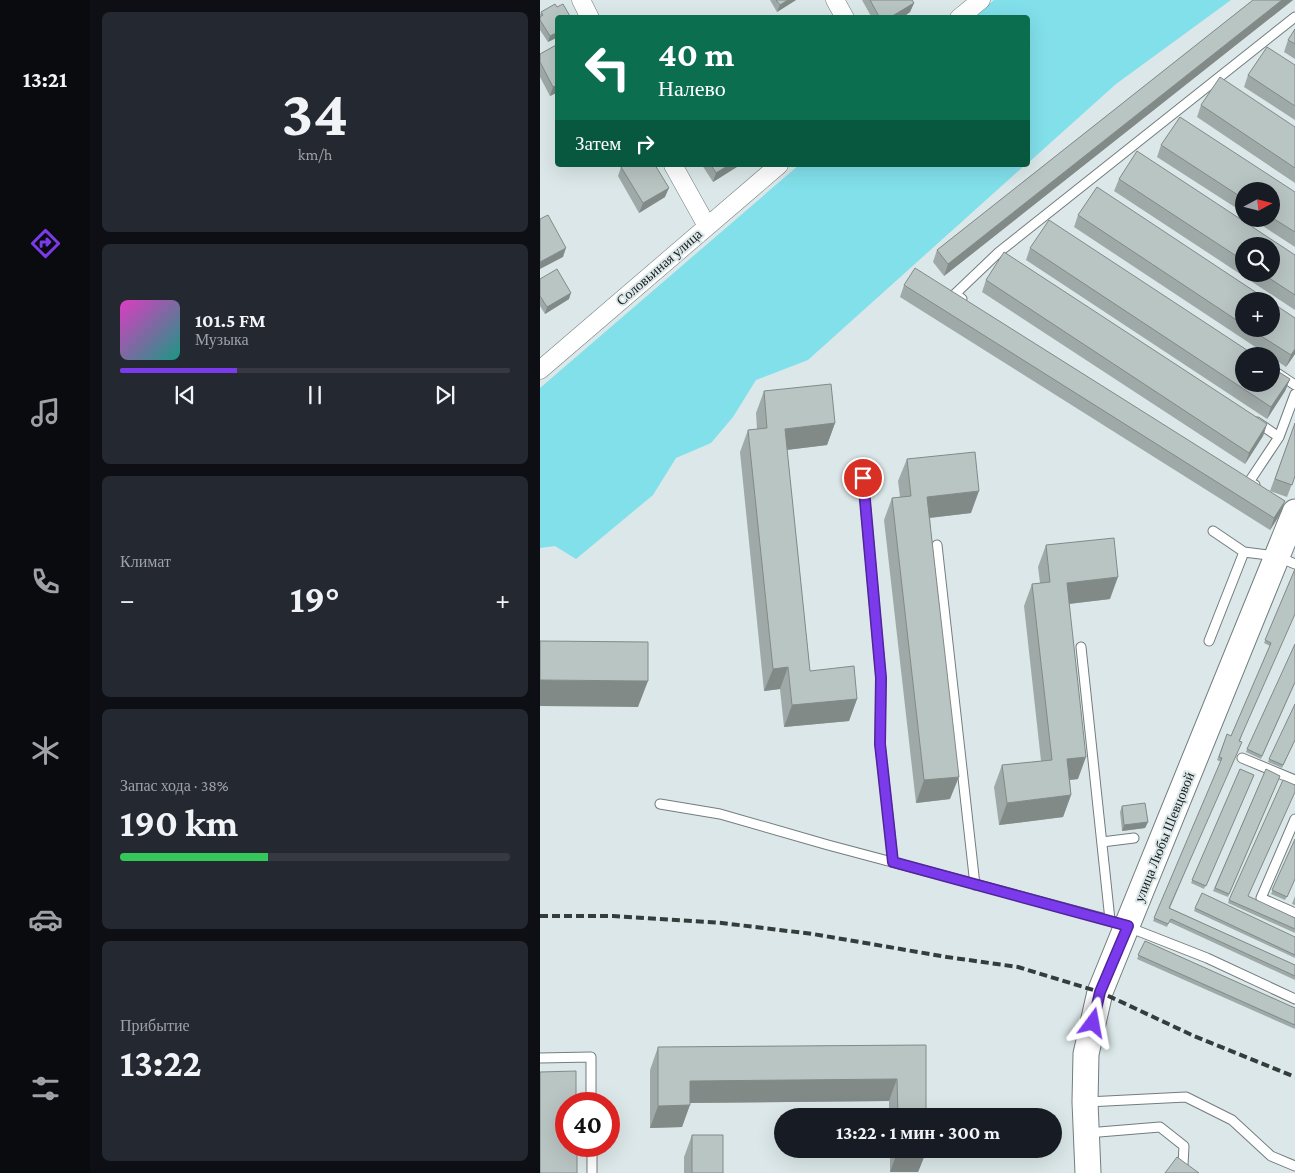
<!DOCTYPE html>
<html lang="ru">
<head>
<meta charset="utf-8">
<style>
	body { margin:0; font-family:"Crimson Pro",serif; background:#242831; color:#f1f3f6; height:100vh; display:flex; flex-direction:column; font-size:19px; white-space:nowrap }
	* { box-sizing:border-box; margin:0 }
	p { font-size:16px; color:#9ea1a6 }
	.icon { flex:none; width:28px; height:28px; fill:none; stroke:currentColor; stroke-width:2; stroke-linecap:round; stroke-linejoin:round }
	.map { position:relative; flex:1; overflow:hidden }
	.drawer { display:flex; flex-direction:column; gap:12px; padding:12px; background:#0d0f14; width:450px }
	.drawer>* { flex:none }
	.guide { position:absolute; left:15px; top:15px; width:475px; height:152px; border-radius:5px; box-shadow:0 5px 20px #0002; background:#0b6e4f; color:#fff; overflow:hidden }
	.needle { width:32px; rotate:83deg }
	.tools { position:absolute; left:695px; top:182px; display:grid; gap:10px }
	.tools a { display:grid; place-items:center; width:45px; height:45px; border-radius:50%; background:#171b24; box-shadow:0 5px 20px #0002; font-size:25px }
	.speed { position:absolute; left:15px; top:1092px; display:flex; gap:10px; font-size:25px; font-weight:700; text-align:center }
	.speed>* { display:grid; place-content:center; width:65px; height:65px; border-radius:50%; background:#171b24; box-shadow:0 5px 20px #0002; line-height:1 }
	.speed .limit { border:8px solid #d22; background:#fff; color:#111 }
	.pin { position:absolute; display:grid; place-items:center; width:42px; height:42px; color:#fff; margin:-21px; border:2px solid #fff; border-radius:50%; box-shadow:0 1px 5px #0007 }
	.me { position:absolute; width:55px; margin:-28px; rotate:13deg; stroke-linejoin:round; filter:drop-shadow(0 0 4px #0008) }
	.turn { display:flex; align-items:center; gap:18px; height:105px; padding:0 20px; font-size:22px }
	.turn .icon { width:65px; height:65px; stroke-width:2.5 }
	.turn b { display:block; font-size:35px; line-height:42px }
	.then { display:flex; align-items:center; height:48px; padding:0 20px; background:#0003; gap:10px; font-size:19px }
	.big { font-size:38px; font-weight:700; line-height:1.1 }
	.drawer .widget { flex:1; display:flex; flex-direction:column; justify-content:center; gap:8px; min-width:0; padding:0 18px; border-radius:8px; background:#242831 }
	.drawer .dial { align-items:center; gap:0 }
	.dial b { font-size:65px; line-height:1 }
	.song { display:flex; align-items:center; gap:15px }
	.cover { width:60px; height:60px; border-radius:8px; background:linear-gradient(135deg,hsl(310 70% 55%),hsl(170 70% 35%)) }
	.played { height:5px; border-radius:2px; background:linear-gradient(90deg,#7c3aed 30%,#363941 30%) }
	.keys { display:flex; justify-content:space-around; direction:ltr }
	.heat { display:flex; justify-content:space-between; align-items:center; font-size:28px; direction:ltr }
	.charge { height:8px; border-radius:4px; background:linear-gradient(90deg,#34c759 38%,#363941 0) }
	.trip { position:absolute; left:234px; top:1108px; width:288px; height:50px; border-radius:25px; background:#171b24; box-shadow:0 5px 20px #0002; font-weight:700; line-height:50px; text-align:center }
	main { display:flex; flex:1; min-height:0 }
	.menu { display:flex; flex-direction:column; width:90px; justify-content:space-around; align-items:center; background:#090b0e; color:#9ea1a6 }
	.menu .icon { width:35px; height:35px }
	.menu .current { color:#7c3aed }
	.menu b { font-size:22px; color:#f1f3f6 }
	.map>svg:first-child { display:block }
	.green { fill:#82e0eb }
	.lines { fill:none; stroke-linecap:round; stroke-linejoin:round }
	.lane-casing { stroke:#727d7e; stroke-width:11 }
	.street-casing { stroke:#727d7e; stroke-width:19 }
	.secondary-casing { stroke:#727d7e; stroke-width:27 }
	.lane { stroke:#fff; stroke-width:9 }
	.street { stroke:#fff; stroke-width:18 }
	.secondary { stroke:#fff; stroke-width:25 }
	.rail { stroke:#353c3c; stroke-width:4; stroke-dasharray:8 4; stroke-linecap:butt }
	.wall { fill:#9fa9a8; fill-rule:evenodd }
	.shaded-wall { fill:#828a88 }
	.building { fill:#b9c5c3; stroke:#828a88 }
	.route-casing { stroke:#51269a; stroke-width:12 }
	.route { stroke:#7c3aed; stroke-width:9 }
	.labels { text-anchor:middle; dominant-baseline:central; stroke-width:4; stroke-linejoin:round; paint-order:stroke }
	.street-label { font-size:14px; fill:#181d1d; stroke:#dbe7e8 }
</style>
</head>
<body>
<main>
<nav class="menu">
<b>13:21</b>
<svg class="icon current" aria-label="directions" viewBox="0 0 24 24"><path d="M12 3l9 9-9 9-9-9zM9 14v-3h6M13 9l2 2-2 2"/></svg>
<svg class="icon" aria-label="music" viewBox="0 0 24 24"><path d="M9 18V5l10-2v13"/><circle cx="6" cy="18" r="3"/><circle cx="16" cy="16" r="3"/></svg>
<svg class="icon" aria-label="phone" viewBox="0 0 24 24"><path d="M5 4h4l2 5-3 2q2 4 5 5l2-3 5 2v4C11 20 4 13 5 4z"/></svg>
<svg class="icon" aria-label="climate" viewBox="0 0 24 24"><path d="M12 3v18M4 7l16 10M4 17L20 7"/></svg>
<svg class="icon" aria-label="car" viewBox="0 0 24 24"><path d="M5 17H2v-5l4-1 3-4h7l3 4 3 1v5h-3M9 17h6M6 11h13"/><circle cx="7" cy="17" r="2"/><circle cx="17" cy="17" r="2"/></svg>
<svg class="icon" aria-label="filters" viewBox="0 0 24 24"><path d="M4 7h16M4 17h16"/><circle cx="9" cy="7" r="2"/><circle cx="15" cy="17" r="2"/></svg>
</nav>
<section class="drawer">
<div class="widget dial"><b>34</b><p>km/h</p></div>
<div class="widget">
<div class="song"><i class="cover"></i><div><b>101.5 FM</b><p>Музыка</p></div></div>
<div class="played"></div>
<div class="keys"><svg class="icon" aria-label="previous" viewBox="0 0 24 24"><path d="M18 5L8 12l10 7zM5 5v14"/></svg><svg class="icon" aria-label="pause" viewBox="0 0 24 24"><path d="M8 5v14M16 5v14"/></svg><svg class="icon" aria-label="next" viewBox="0 0 24 24"><path d="M6 5l10 7-10 7zM19 5v14"/></svg></div>
</div>
<div class="widget"><p>Климат</p>
<div class="heat"><a>−</a><b class="big">19°</b><a>+</a></div>
</div>
<div class="widget"><p>Запас хода · 38%</p><b class="big">190 km</b><div class="charge"></div></div>
<div class="widget"><p>Прибытие</p><b class="big">13:22</b></div>
</section>
<div class="map">
<svg width="755" height="1173" viewBox="0 0 755 1173">
	<rect width="100%" height="100%" fill="#dbe7e8"/>
	<!-- green -->
	<path class="green" d="M454,0H691L576,84L488,163V18H432Z
		M259,165H485L268,360L216,380L193,417L171,443L136,458L113,495L36,559L15,546L0,548V388Z"/>
	<g class="lines">
		<!-- lane casing -->
		<g class="lane-casing">
			<path id="lane" d="M422,299L415,294L459,252L755,17
				M731,369L755,385
				M717,422L739,437
				M323,478L341,678L340,744L353,861
				M715,485L709,482L739,437L755,394
				M673,531L704,552L736,556L755,564
				M397,545L435,885
				M669,641L704,552
				M541,647L570,920
				M702,758L755,780
				M120,804L180,814L288,845L570,920L667,958L755,999
				M755,819L721,898L755,913
				M562,842L594,838
				M0,1058L51,1057V1104
				M547,1102L646,1097L692,1120L731,1156L755,1166
				M547,1133L620,1127L644,1146L643,1165
				M52,1146V1173"/>
		</g>
		<!-- street casing -->
		<g class="street-casing">
			<path id="street" d="M41,0L50,18
				M295,0L305,18
				M419,18L441,0
				M133,165L167,226
				M0,370L239,165"/>
		</g>
		<!-- secondary casing -->
		<g class="secondary-casing">
			<path id="secondary" d="M548,1173L545,1102L546,1054L560,992L755,512"/>
		</g>
		<!-- lane -->
		<use href="#lane" class="lane"/>
		<!-- street -->
		<use href="#street" class="street"/>
		<!-- secondary -->
		<use href="#secondary" class="secondary"/>
		<!-- rail -->
		<path class="rail" d="M0,916H73L182,923L273,934L407,957L478,967L560,992L654,1036L755,1077"/>
	</g>
	<!-- wall -->
	<path class="wall" d="M230,0H256L237,12Z
		M322,0H372L374,3L370,12L362,18H332Z
		M713,0H753L404,276L393,262L397,250Z
		M17,7L18,37L8,42L0,30V15L1,12Z
		M755,29V59L744,52L748,40Z
		M18,44V92L10,96L0,77V54Z
		M755,65V120L704,87L708,75Z
		M661,105L755,127V183L657,117Z
		M621,145L755,192V247L712,219H731V191H704V213L617,157Z
		M162,165H200L173,182Z
		M81,167L125,197L99,213L78,176Z
		M579,179L755,255V310L574,191ZM704,246L731,274H704Z
		M538,215L704,301V329H731L755,318V354L746,367L731,357V356H729L534,227Z
		M490,248L750,379L745,391L727,419L486,260Z
		M0,279L29,299L5,314L0,306Z
		M446,280L727,424L723,436L705,464L442,292Z
		M364,285L741,513L730,530L360,297Z
		M224,391L295,423L287,445L247,450L270,671L317,699L309,721L244,727L240,689L224,691L200,452L208,430L217,429L216,413Z
		M755,423V476L747,497L730,491Z
		M367,459L431,513L390,518L410,799L376,803L344,520L352,498L360,497L358,481Z
		M506,545L570,599L529,604L538,779L530,780L531,795L523,817L459,825L454,787L462,765L501,761L484,606L492,584L500,583L498,567Z
		M755,569L700,741L630,908L755,965V980L629,922L627,927L613,921L681,762L677,760L687,734L691,736L730,646L724,643Z
		M755,683L721,759L706,752L707,749Z
		M755,740L742,768L728,762L729,759Z
		M700,769L714,775L664,889L651,883Z
		M726,769L740,776L688,897L673,891Z
		M582,806L608,822L605,828L582,831L580,812Z
		M755,839V879L745,900L731,894Z
		M755,896V905L752,904Z
		M708,897L755,918V933L688,903L689,900Z
		M655,908L755,937V958L654,911Z
		M605,941L755,1008V1029L597,959Z
		M386,1045V1116H349V1101L150,1103L142,1127L110,1128V1070L118,1047Z
		M152,1135L183,1173H144V1157Z
		M350,1149H387L378,1172H350Z"/>
	<!-- shaded-wall -->
	<path class="shaded-wall" d="M248,0H256L237,12L240,5Z
		M742,0H753L404,276L408,264Z
		M374,3L370,12L362,18H349Z
		M18,32V37L8,42L10,36Z
		M18,85V92L10,96L13,87Z
		M189,165H200L173,182L176,173Z
		M129,188L125,197L99,213L103,203Z
		M26,248L23,257L0,269V262Z
		M31,293L29,299L5,314L7,307Z
		M755,349V354L746,367L751,355Z
		M750,379L745,391L727,419L731,407Z
		M295,423L287,445L237,451L245,429Z
		M727,424L723,436L705,464L709,453Z
		M439,491L431,513L379,519L387,497Z
		M745,501L741,513L730,530L734,518Z
		M578,577L570,599L519,605L527,583Z
		M248,667L240,689L224,691L233,669Z
		M0,680L108,681L98,707L0,706Z
		M317,699L309,721L244,727L252,705Z
		M546,757L538,779L519,781L527,759Z
		M419,777L410,799L376,803L384,780Z
		M531,795L523,817L459,825L467,803Z
		M608,822L605,828L582,831L584,825Z
		M357,1079L349,1101L142,1103L150,1081Z
		M150,1105L142,1127L110,1128L118,1106Z
		M358,1150H387L378,1172H350Z"/>
	<!-- building -->
	<path class="building" d="M236,0H248L240,5Z
		M330,0H372L374,3L349,18H340Z
		M713,0H742L408,264L397,250Z
		M15,4L17,7L23,4L31,18H18V32L10,36L0,20V17L3,15L1,12Z
		M755,29V44L748,40Z
		M18,44V85L13,87L0,62V54Z
		M727,47L755,65V106L708,75Z
		M680,77L755,127V168L661,105Z
		M640,117L755,192V232L731,217V191H704V199L621,145Z
		M597,151L755,255V295L723,274H731V246H704V261L579,179Z
		M85,165H115L129,188L103,203L81,167Z
		M171,165H189L176,173Z
		M557,187L729,301H704V325L538,215Z
		M8,215L26,248L0,262V219Z
		M509,220L716,356H704V384H731V367L750,379L731,407L490,248Z
		M464,252L727,424L709,453L446,280Z
		M375,268L745,501L734,518L364,285Z
		M17,269L31,293L7,307L0,296V279Z
		M731,302L755,318V349L751,355L710,329H731Z
		M291,384L295,423L245,429L270,671L314,666L317,699L252,705L248,667L233,669L208,430L227,428L224,391Z
		M755,423V476L752,485L735,479Z
		M435,452L439,491L387,497L419,777L384,780L352,498L371,496L367,459Z
		M574,538L578,577L527,583L546,757L527,759L531,795L467,803L462,765L512,760L492,584L510,582L506,545Z
		M755,569V614L699,741L702,742L629,908L755,965V976L631,919L628,924L614,918L682,758L679,757L687,734L691,736L731,643L725,640Z
		M0,641L108,642V681L0,680Z
		M755,644V682L722,756L707,749Z
		M755,704V740L743,765L729,759Z
		M700,769L714,775L666,886L652,880Z
		M726,769L740,776L689,894L675,888Z
		M743,780L755,785V792L708,896L755,918V929L689,900Z
		M605,803L608,822L584,825L582,806Z
		M755,839V879L747,897L732,890Z
		M662,893L755,937V955L655,908Z
		M605,941L755,1008V1025L598,955Z
		M386,1045V1116H358L357,1079L150,1081V1105L118,1106V1047Z
		M36,1071V1104H26V1146H37V1173H0V1072Z
		M152,1135H183V1173H152Z
		M358,1149H387V1150H358Z
		M637,1157L659,1173H625Z"/>
	<g class="lines">
		<!-- route casing -->
		<g class="route-casing">
			<path id="route" d="M323,478L341,678L340,744L353,862L588,926L560,992L553,1023"/>
		</g>
		<!-- route -->
		<use href="#route" class="route"/>
	</g>
	<g class="labels">
		<!-- street labels -->
		<g class="street-label">
			<text transform="translate(119 267) rotate(-41)">Соловьиная улица</text>
			<text transform="translate(624 837) rotate(-68)">улица Любы Шевцовой</text>
		</g>
	</g>
</svg>
<div class="tools">
<a><svg class="needle" viewBox="-14 -14 28 28"><path d="M0-13l5 13h-10z" fill="#e53935"/><path d="M0 13l5-13h-10z" fill="#9ea1a6"/></svg></a>
<a><svg class="icon" aria-label="search" viewBox="0 0 24 24"><circle cx="10" cy="10" r="6"/><path d="M15 15l6 6"/></svg></a>
<a>+</a>
<a>−</a>
</div>
<div class="speed"><div class="limit">40</div></div>
<div class="pin" style="left:323px;top:478px;background:#d93025"><svg class="icon" aria-label="arrive" viewBox="0 0 24 24"><path d="M6 21V4h12l-3 4 3 4H6"/></svg></div>
<svg class="me" style="left:553px;top:1023px" viewBox="-20 -20 40 40"><path d="M0-17L14 15 0 8-14 15z" fill="#7c3aed" stroke="#fff" stroke-width="4"/></svg>
<div class="trip">13:22 · 1 мин · 300 m</div>
<div class="guide">
<div class="turn"><svg class="icon" aria-label="left" viewBox="0 0 24 24"><path d="M17 20v-9H6M10 6l-5 5 5 5"/></svg><div><b>40 m</b>Налево</div></div>
<div class="then">Затем<svg class="icon" aria-label="right" viewBox="0 0 24 24"><path d="M7 20v-9h11M14 6l5 5-5 5"/></svg></div>
</div>
</div>
</main>
</body>
</html>
